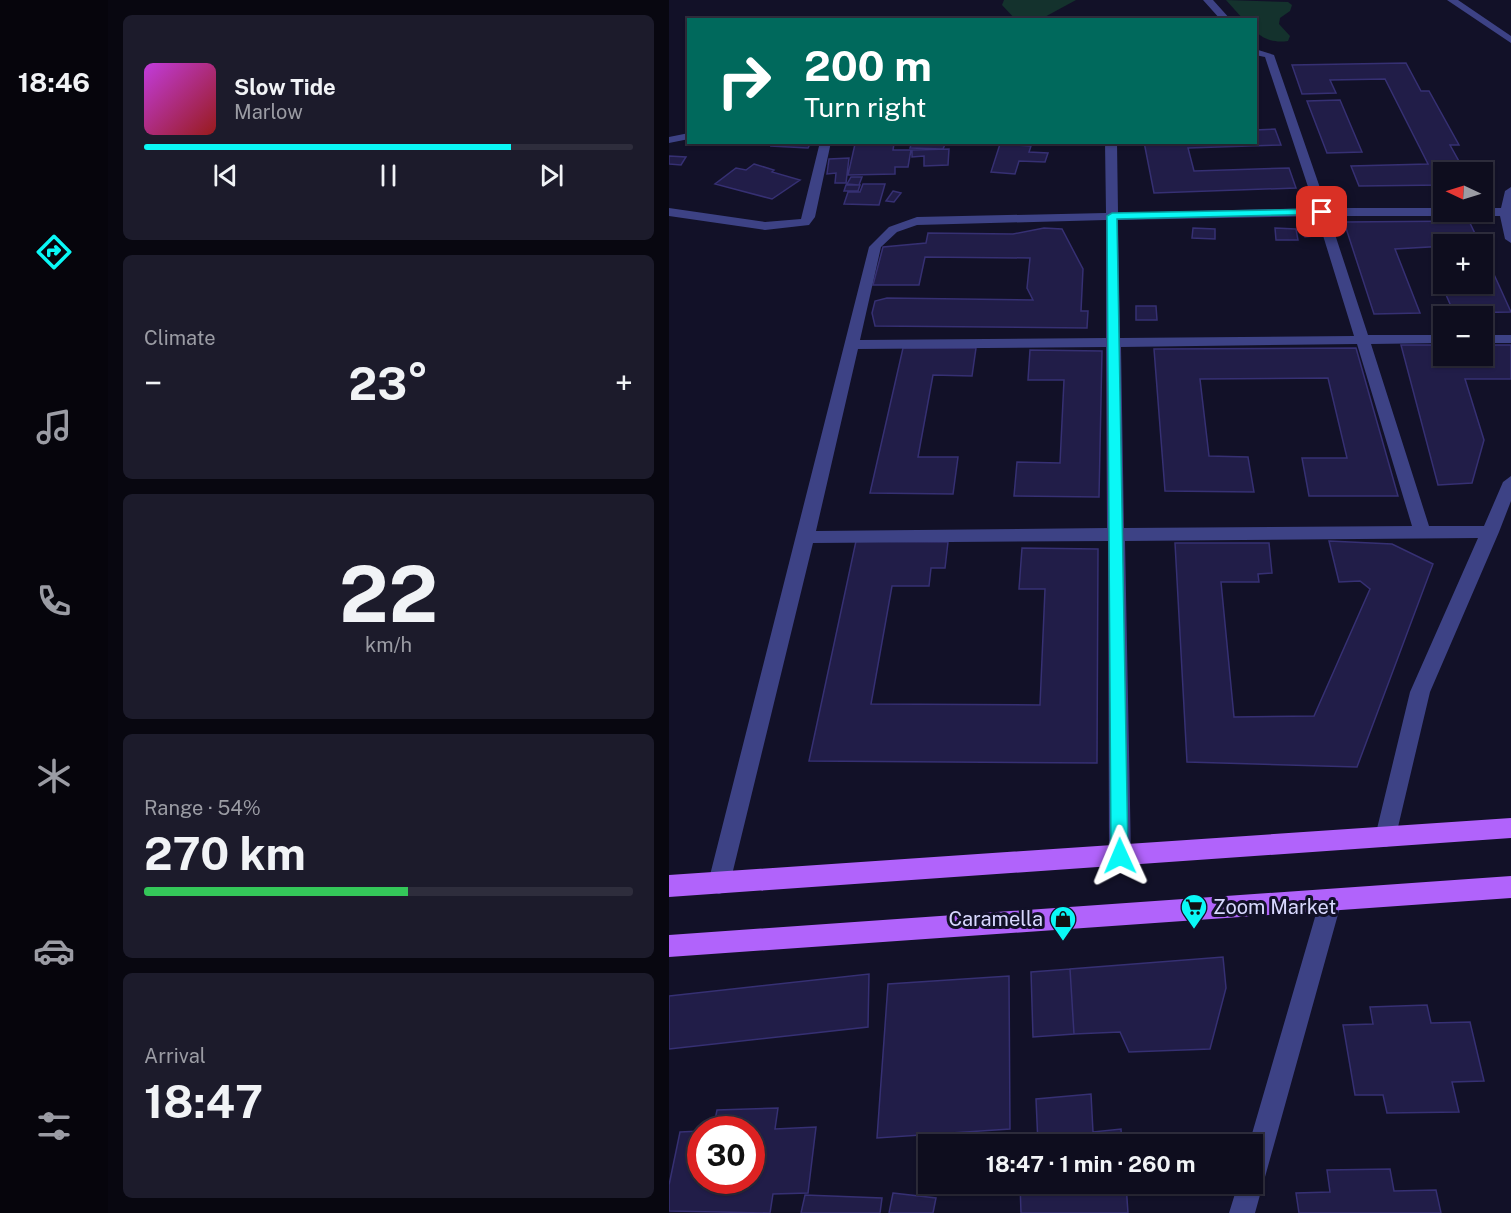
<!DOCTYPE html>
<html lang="en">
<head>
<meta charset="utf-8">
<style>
	body { margin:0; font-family:"Public Sans",sans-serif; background:#1c1b2b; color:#f1f3f6; height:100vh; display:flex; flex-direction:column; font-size:22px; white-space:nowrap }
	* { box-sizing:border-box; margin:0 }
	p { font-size:20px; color:#9b9ca4 }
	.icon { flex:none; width:33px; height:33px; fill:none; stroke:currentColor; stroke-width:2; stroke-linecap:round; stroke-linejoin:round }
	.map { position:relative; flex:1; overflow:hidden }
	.details { display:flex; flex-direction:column; gap:15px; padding:15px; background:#080710; width:561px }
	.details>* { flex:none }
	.guide { position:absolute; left:18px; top:18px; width:570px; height:126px; border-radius:0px; box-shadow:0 2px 4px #0004,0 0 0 2px #2e2d3c; background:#00695c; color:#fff; overflow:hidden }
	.needle { width:39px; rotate:274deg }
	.buttons { position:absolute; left:764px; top:162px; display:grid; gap:12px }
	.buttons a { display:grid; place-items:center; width:60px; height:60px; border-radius:0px; background:#0e0d1e; box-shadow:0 2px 4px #0004,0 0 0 2px #2e2d3c; font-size:30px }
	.speed { position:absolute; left:18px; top:1116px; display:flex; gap:12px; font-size:30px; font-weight:700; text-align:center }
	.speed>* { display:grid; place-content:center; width:78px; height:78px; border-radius:50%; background:#0e0d1e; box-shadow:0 2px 4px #0004,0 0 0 2px #2e2d3c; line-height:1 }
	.speed .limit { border:9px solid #d22; background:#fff; color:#111 }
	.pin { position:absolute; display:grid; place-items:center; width:51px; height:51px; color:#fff; margin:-26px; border-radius:12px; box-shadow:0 3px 9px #0006 }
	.me { position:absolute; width:66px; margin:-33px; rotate:359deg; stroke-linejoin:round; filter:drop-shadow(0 0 4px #0008) }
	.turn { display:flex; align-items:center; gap:21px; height:126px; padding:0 18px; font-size:27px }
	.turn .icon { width:78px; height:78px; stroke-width:2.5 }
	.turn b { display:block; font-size:42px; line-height:51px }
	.big { font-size:45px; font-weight:700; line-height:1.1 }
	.details .widget { flex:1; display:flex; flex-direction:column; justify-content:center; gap:9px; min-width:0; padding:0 21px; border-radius:9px; background:#1c1b2b }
	.details .dial { align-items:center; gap:0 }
	.dial b { font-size:78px; line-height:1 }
	.song { display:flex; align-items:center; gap:18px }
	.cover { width:72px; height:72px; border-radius:9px; background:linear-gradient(135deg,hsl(290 70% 55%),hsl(0 70% 35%)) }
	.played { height:6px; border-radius:3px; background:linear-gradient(90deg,#0af8f6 75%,#2e2d3c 75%) }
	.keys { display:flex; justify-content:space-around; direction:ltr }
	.heat { display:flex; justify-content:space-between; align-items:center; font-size:33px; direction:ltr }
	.charge { height:9px; border-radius:4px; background:linear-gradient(90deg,#34c759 54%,#2e2d3c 0) }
	.trip { position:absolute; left:249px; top:1134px; width:345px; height:60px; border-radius:0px; background:#0e0d1e; box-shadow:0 2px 4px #0004,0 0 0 2px #2e2d3c; font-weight:700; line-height:60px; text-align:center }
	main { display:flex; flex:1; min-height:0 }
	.tab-bar { display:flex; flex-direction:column; width:108px; justify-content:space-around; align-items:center; background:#06050c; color:#9b9ca4 }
	.tab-bar .icon { width:42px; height:42px }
	.tab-bar .on { color:#0af8f6 }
	.tab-bar b { font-size:27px; color:#f1f3f6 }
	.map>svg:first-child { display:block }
	.green { fill:#14322d }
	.building { fill:#211d48; stroke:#363073; stroke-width:1.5 }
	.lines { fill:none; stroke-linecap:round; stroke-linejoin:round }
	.minor { fill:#3d4285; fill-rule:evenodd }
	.major { fill:#b163fb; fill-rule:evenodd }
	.route { fill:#0af8f6; stroke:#06a1a0; stroke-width:1.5 }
	.labels { text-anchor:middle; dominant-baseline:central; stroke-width:6; stroke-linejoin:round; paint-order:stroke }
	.near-poi-label { font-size:20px; fill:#d8d8fe; stroke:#121128; text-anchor:start }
</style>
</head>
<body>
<main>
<nav class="tab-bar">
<b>18:46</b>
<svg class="icon on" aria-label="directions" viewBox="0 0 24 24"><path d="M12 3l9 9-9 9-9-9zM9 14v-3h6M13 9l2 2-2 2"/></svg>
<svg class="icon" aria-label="music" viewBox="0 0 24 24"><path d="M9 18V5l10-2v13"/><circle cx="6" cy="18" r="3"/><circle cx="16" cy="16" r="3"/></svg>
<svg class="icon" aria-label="phone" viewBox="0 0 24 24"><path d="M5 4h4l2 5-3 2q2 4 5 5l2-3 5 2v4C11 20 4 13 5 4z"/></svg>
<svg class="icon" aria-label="climate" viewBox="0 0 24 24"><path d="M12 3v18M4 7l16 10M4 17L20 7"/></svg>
<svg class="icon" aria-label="car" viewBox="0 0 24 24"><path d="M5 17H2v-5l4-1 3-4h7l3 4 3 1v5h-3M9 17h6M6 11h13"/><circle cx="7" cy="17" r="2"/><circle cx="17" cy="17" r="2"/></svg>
<svg class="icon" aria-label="filters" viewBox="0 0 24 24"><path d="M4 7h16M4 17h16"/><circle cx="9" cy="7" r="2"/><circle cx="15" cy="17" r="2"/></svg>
</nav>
<section class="details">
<div class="widget">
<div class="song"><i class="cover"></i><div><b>Slow Tide</b><p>Marlow</p></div></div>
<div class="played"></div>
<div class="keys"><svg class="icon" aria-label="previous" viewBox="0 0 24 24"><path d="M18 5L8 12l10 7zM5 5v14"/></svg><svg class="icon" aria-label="pause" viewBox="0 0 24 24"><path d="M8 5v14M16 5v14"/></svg><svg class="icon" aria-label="next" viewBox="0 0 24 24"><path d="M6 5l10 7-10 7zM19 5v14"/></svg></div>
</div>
<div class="widget"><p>Climate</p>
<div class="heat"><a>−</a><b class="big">23°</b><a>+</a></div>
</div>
<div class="widget dial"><b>22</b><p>km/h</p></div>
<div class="widget"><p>Range · 54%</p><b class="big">270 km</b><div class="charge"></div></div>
<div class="widget"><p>Arrival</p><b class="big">18:47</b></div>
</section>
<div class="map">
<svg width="842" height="1213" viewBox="0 0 842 1213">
	<rect width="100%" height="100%" fill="#121128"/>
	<!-- green -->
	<path class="green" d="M335,0H407L372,19L347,20L333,5Z
		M557,0L619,2L623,5L621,11L611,18L610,24L621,36L619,41C606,43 596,40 587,32L586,20L574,19Z"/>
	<!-- building -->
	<path class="building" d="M737,63L752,91H760L790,145H781L796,172H774V185L690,186L682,166L759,164L716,79L661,80L667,93L633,94L623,65Z
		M671,100L693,152L658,153L638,101Z
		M606,129L612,145L519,148L525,171L620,168L627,188L485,193L475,142H586V130Z
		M104,142H142L139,148L102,146Z
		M243,142H277L274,149L241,148Z
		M186,144H225L224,150H242L239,167H226V174L179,175Z
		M331,144L362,146L360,152L379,153L376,162L350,161L346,174L322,172Z
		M280,149L279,165L255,166V156L243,157V150Z
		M0,156L17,157L12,165L0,164Z
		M180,158L177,183H166L167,173L158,174L160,159Z
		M85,164L105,170L103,172L131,180L103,199L46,184L67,168L77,170Z
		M182,177H193L190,185L178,184Z
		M194,184H216L210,205L175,204L179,192H191Z
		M177,185H191L189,191H175Z
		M224,191L232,193L225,202L217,201Z
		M800,221L811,244L726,249L751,313L705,314L675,222Z
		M633,224H641L644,236L636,237Z
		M375,228L393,229L414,269L412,311H419L418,328L206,326L203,313L206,301L218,298L364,300L358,288L361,258L256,257L250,285H204L214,247L257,243L259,233L344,234Z
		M524,228L546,229V239L523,238Z
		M606,228L627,229L629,240H607Z
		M813,248L842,312L785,313L774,288H793L791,284H813Z
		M467,306H487L488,320H467Z
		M732,345H774V356H813V345H842V379H796L815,440L803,483L769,485Z
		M234,348H307L303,376L264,375L249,457H289L284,494L201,493Z
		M687,348L729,496H640L633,458H678L659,378L531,379L540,456L579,457L585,492L496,491L485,349Z
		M361,350L433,351L430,497L345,496L348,462L391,463L395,380H359Z
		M187,541L279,542L276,568H262L260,586H223L202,704L371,705L376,589H350L353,548L429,549L428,763L140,761Z
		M660,541L723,544L764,564L688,767L518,762L506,543H600L603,573L589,574L590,582H552L565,717L645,716L701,589L691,581L670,582Z
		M554,957L557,988L541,1049L460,1052L451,1032L405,1034L401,969Z
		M401,969L405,1034L364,1037L362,972Z
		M200,974L199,1027L0,1049V996Z
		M340,976L341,1129L208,1138L219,984Z
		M758,1005L762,1023L801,1022L815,1081L783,1082L790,1112L718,1113L714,1095H686L674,1025L704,1024L701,1007Z
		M422,1094L424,1132L452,1129L453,1144H369L367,1099Z
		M109,1108L106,1129L147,1127L139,1193L104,1194L101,1213L0,1211V1185L11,1132L32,1131V1180H82V1130H44L48,1110Z
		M721,1169L725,1191L767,1190L772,1213H630L627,1193L661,1192L658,1170Z
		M351,1184H457L459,1213H352Z
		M224,1193L267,1198L264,1213H220Z
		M136,1195L213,1198L211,1213H132Z"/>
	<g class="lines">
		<!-- minor -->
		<path class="minor" d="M534,0H544L562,20H552Z
			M778,0H789L842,36V43Z
			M586,49L605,55L658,208H774V212H813V208H832L836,191L842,187V243L836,239L831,216H660L699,335H774V343L702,344L760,526H815L834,482L842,476V501L830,532L761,692L725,844L717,847L709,844L706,837L741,692L809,538L456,541L462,856L459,863L451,866L443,863L440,856L439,541L144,543L61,883L58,891L50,894L42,891L39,883L200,247L220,227L248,217L437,213L436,142H448L449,213L646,208L596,57L586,55ZM648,216L685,336L451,338L449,220ZM437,220V338L191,340L212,247L228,232L248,225ZM688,344L743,526L455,528L452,347ZM437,347L438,528L147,531L189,349Z
			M20,133V139L0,143V137Z
			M151,142H162L146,217L140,225L96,230L0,216V208L96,222L132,219Z
			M813,335H842V343H813Z
			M662,889L670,892L673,900L586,1213H560L569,1184H584V1144H580L651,900L654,892Z"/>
		<!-- major -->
		<path class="major" d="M842,818V838L0,897V875Z
			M842,876V898L0,957V935Z"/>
	</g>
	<!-- route -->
	<path class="route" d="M653,209L658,212L656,214L448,219L459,856L456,862L451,864L445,862L442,856L438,216L443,213Z"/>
	<!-- icons -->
	<defs>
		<g id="supermarket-pin" transform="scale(1.35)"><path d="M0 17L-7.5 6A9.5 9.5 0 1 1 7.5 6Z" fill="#0af8f6" stroke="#121128"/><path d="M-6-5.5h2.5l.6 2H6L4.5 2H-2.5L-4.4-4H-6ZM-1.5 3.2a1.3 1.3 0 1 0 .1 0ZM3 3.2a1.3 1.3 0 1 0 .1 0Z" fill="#111"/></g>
		<g id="shop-pin" transform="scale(1.35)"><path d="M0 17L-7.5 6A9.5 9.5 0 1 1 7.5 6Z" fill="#0af8f6" stroke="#121128"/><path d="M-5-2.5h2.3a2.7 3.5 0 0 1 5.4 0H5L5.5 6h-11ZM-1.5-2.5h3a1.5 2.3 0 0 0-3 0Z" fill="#111"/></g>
	</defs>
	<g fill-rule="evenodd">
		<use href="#supermarket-pin" x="525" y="907"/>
		<use href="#shop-pin" x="394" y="919"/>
	</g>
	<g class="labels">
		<!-- near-poi labels -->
		<g class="near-poi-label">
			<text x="544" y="907">Zoom Market</text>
			<text x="374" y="919" text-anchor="end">Caramella</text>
		</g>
	</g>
</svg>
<div class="buttons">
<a><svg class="needle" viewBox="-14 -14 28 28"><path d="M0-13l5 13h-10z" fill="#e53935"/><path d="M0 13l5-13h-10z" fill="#9b9ca4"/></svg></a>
<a>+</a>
<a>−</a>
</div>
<div class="speed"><div class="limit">30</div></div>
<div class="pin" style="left:653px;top:212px;background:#d93025"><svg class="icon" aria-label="arrive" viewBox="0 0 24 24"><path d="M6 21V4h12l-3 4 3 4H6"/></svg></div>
<svg class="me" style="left:451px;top:856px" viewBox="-20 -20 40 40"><path d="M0-17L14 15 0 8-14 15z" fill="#0af8f6" stroke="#fff" stroke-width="4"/></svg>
<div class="trip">18:47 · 1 min · 260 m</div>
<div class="guide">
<div class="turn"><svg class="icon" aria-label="right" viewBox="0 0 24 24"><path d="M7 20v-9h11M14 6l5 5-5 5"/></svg><div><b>200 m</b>Turn right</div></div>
</div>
</div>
</main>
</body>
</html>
